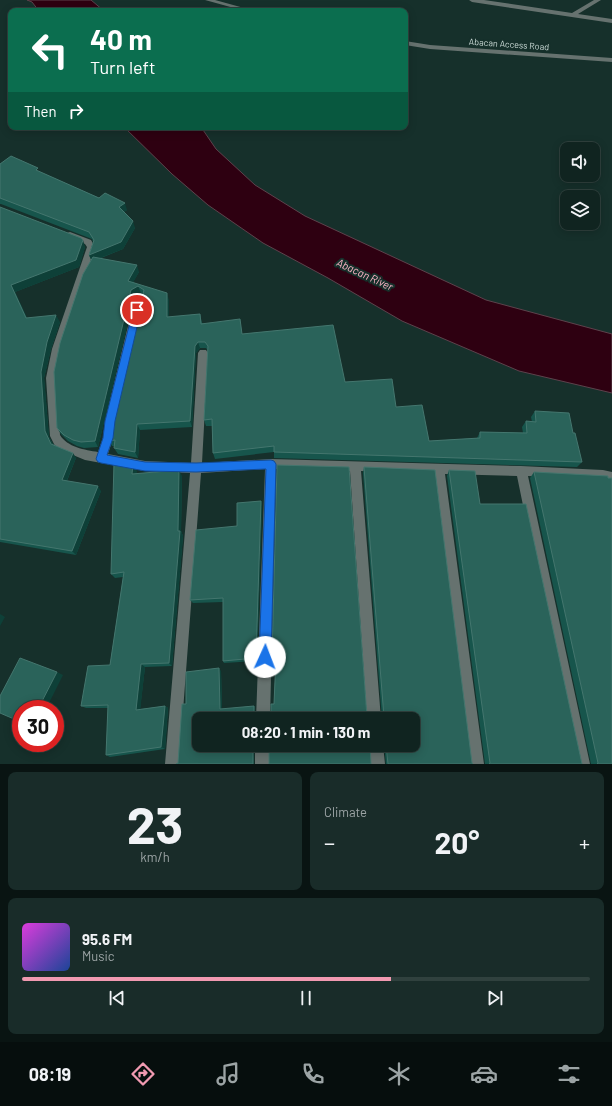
<!DOCTYPE html>
<html lang="en">
<head>
<meta charset="utf-8">
<style>
	body { margin:0; font-family:Barlow,sans-serif; background:#192c29; color:#f1f3f6; height:100vh; display:flex; flex-direction:column; font-size:15px; white-space:nowrap }
	* { box-sizing:border-box; margin:0 }
	p { font-size:13px; color:#9ca4a5 }
	.icon { flex:none; width:22px; height:22px; fill:none; stroke:currentColor; stroke-width:2; stroke-linecap:round; stroke-linejoin:round }
	.map { position:relative; height:764px; overflow:hidden }
	.side { display:flex; flex-direction:column; gap:8px; padding:8px; background:#091412; flex:1 }
	.side>* { flex:none }
	.top-card { position:absolute; left:8px; top:8px; width:400px; height:122px; border-radius:8px; box-shadow:0 2px 10px #0003,0 0 0 1px #30413e; background:#0b6e4f; color:#fff; overflow:hidden }
	.buttons { position:absolute; left:560px; top:142px; display:grid; gap:8px }
	.buttons a { display:grid; place-items:center; width:40px; height:40px; border-radius:8px; background:#102420; box-shadow:0 2px 10px #0003,0 0 0 1px #30413e; font-size:20px }
	.speed { position:absolute; left:12px; top:700px; display:flex; gap:8px; font-size:20px; font-weight:700; text-align:center }
	.speed>* { display:grid; place-content:center; width:52px; height:52px; border-radius:50%; background:#102420; box-shadow:0 2px 10px #0003,0 0 0 1px #30413e; line-height:1 }
	.speed .limit { border:6px solid #d22; background:#fff; color:#111 }
	.pin { position:absolute; display:grid; place-items:center; width:34px; height:34px; color:#fff; margin:-17px; border:2px solid #fff; border-radius:50%; box-shadow:0 1px 4px #0007 }
	.me { position:absolute; width:44px; margin:-22px; rotate:2deg; stroke-linejoin:round; filter:drop-shadow(0 0 3px #0008) }
	.turn { display:flex; align-items:center; gap:14px; height:84px; padding:0 16px; font-size:18px }
	.turn .icon { width:52px; height:52px; stroke-width:2.5 }
	.turn b { display:block; font-size:28px; line-height:34px }
	.then { display:flex; align-items:center; height:38px; padding:0 16px; background:#0003; gap:8px; font-size:15px }
	.big { font-size:30px; font-weight:700; line-height:1.1 }
	.side .card { flex:1; display:flex; flex-direction:column; justify-content:center; gap:6px; min-width:0; padding:0 14px; border-radius:8px; background:#192c29 }
	.side .dial { align-items:center; gap:0 }
	.dial b { font-size:52px; line-height:1 }
	.song { display:flex; align-items:center; gap:12px }
	.cover { width:48px; height:48px; border-radius:6px; background:linear-gradient(135deg,hsl(300 70% 55%),hsl(220 70% 35%)) }
	.played { height:4px; border-radius:2px; background:linear-gradient(90deg,#f19ab1 65%,#30413e 65%) }
	.keys { display:flex; justify-content:space-around; direction:ltr }
	.heat { display:flex; justify-content:space-between; align-items:center; font-size:22px; direction:ltr }
	.side .tiles { flex:1; display:grid; gap:8px; grid-template-columns:1fr 1fr }
	.card:last-child { grid-column:span 2 }
	.trip { position:absolute; left:192px; top:712px; width:228px; height:40px; border-radius:8px; background:#102420; box-shadow:0 2px 10px #0003,0 0 0 1px #30413e; font-weight:700; line-height:40px; text-align:center }
	.tab-bar { display:flex; height:64px; justify-content:space-around; align-items:center; background:#060e0d; color:#9ca4a5 }
	.tab-bar .icon { width:28px; height:28px }
	.tab-bar .on { color:#f19ab1 }
	.tab-bar b { font-size:18px; color:#f1f3f6 }
	.map>svg:first-child { display:block }
	.water { fill:#2e0011; stroke:#5d424c }
	.lines { fill:none; stroke-linecap:round; stroke-linejoin:round }
	.minor { fill:#66726f; fill-rule:evenodd }
	.wall { fill:#17554c }
	.shaded-wall { fill:#0e4038 }
	.building { fill:#2a635a; stroke:#44766e }
	.route { fill:#1a73e8; stroke:#114b97 }
	.labels { text-anchor:middle; dominant-baseline:central; stroke-width:4; stroke-linejoin:round; paint-order:stroke }
	.far-street-label { font-size:9px; fill:#ccdbd7; stroke:#16302b }
	.water-label { font-size:11px; font-style:italic; fill:#fcb4c6; stroke:#16302b }
</style>
</head>
<body>
<div class="map">
<svg width="612" height="764" viewBox="0 0 612 764">
	<rect width="100%" height="100%" fill="#16302b"/>
	<!-- water -->
	<path class="water" d="M27,0H91L104,11H39L32,2Z
		M124,127H201L216,149L255,185L305,216L486,300L612,334V393L519,371L402,321L328,278L263,243L208,205L172,174Z"/>
	<g class="lines">
		<!-- minor -->
		<path class="minor" d="M205,0H215L255,11H245Z
			M469,0H484L572,13L594,0H601L578,14L612,19V23L472,2Z
			M405,41L430,45L612,58V62L430,49L405,45Z
			M70,232L91,240L95,247L62,349L56,378L60,435C67,447 85,450 98,452L103,438L105,421L135,297L140,294L145,297L115,421L113,438L108,454L145,461L191,463L198,353L200,350H206L208,353L202,463L271,459L521,466L603,470L612,472V482L603,480L528,476L590,764H576L517,476L445,474L484,764H470L434,474L361,471L381,719H367L350,471L276,469L270,719H256L265,469L201,473L179,764H165L190,473L145,471L85,460L56,448L50,436L46,378L52,349L87,247L85,244L67,237L66,235L67,233Z
			M255,745H269V764H255Z
			M369,745H383L385,764H371Z"/>
	</g>
	<!-- wall -->
	<path class="wall" d="M0,164L40,172L127,210L124,212L135,228L123,249L101,258L139,272L133,282L169,300V317L200,314L202,323L242,334L345,382L396,407L429,441L477,438L480,432L523,433L522,427L526,421L532,422L531,417L535,411L573,433L582,462L577,467L274,458V452L215,459L213,453L212,426H206L204,420L208,351L206,348H200L196,353L192,427L140,430L138,458L118,454L114,448V446H112L109,441L143,295L141,293L134,297L98,447L84,448L77,446L68,441L61,434L57,428L91,260L89,255L93,242L92,239L1,204H0Z
		M0,207L85,247L79,267L15,292L27,318L60,322L51,349L44,378L49,437L53,444L76,458L67,481L101,491L76,555L0,542Z
		M277,465L367,717L368,719H382L363,473L364,467L472,763L386,764L384,745H413L199,719L254,745L178,763L186,704L221,671L222,709L254,706L255,708V718L269,719L271,717L274,704L276,660H273L272,657Z
		M449,470L480,504L582,764H485L447,476Z
		M137,471L136,474L182,476L181,531L183,536L172,666L145,667L140,709L165,706L168,708L165,749L110,757L106,755L108,708H86L81,706L110,665L123,577L115,578L111,574Z
		M534,472L608,478L612,764H591L530,478Z
		M261,501L262,506L257,661L224,663L223,661V602L193,603L190,600L237,526Z"/>
	<!-- shaded-wall -->
	<path class="shaded-wall" d="M125,203L127,210L121,214L119,207Z
		M133,221L135,228L123,249L92,261L89,255Z
		M83,240L85,247L79,267L15,292L30,324L11,285Z
		M137,265L139,272L130,288L128,281Z
		M138,286L141,293L134,297L98,447L95,441L131,290Z
		M167,293L169,300V324L167,317Z
		M56,315L60,322L51,349L44,378L49,437L55,449L51,444L45,431L41,372L47,342Z
		M198,342L200,348L196,353L192,427L190,421L195,346Z
		M137,424L140,430L138,458L135,452Z
		M73,453L76,458L65,485L62,480Z
		M133,464L137,471L136,480L132,474Z
		M179,470L182,476L181,531L183,536L172,666L169,663L178,531Z
		M98,486L101,491L76,555L72,551Z
		M261,501L262,506L257,661L256,658Z
		M0,614L5,617L0,626Z
		M141,664L145,667L140,712L136,710Z
		M219,668L221,671L222,711L220,709Z
		M57,672L63,675L46,709H38Z
		M165,706L168,708L165,749L161,747Z
		M254,706L255,708V719L254,718Z
		M253,745H254V764H253Z"/>
	<!-- building -->
	<path class="building" d="M11,156L38,168L36,170L99,198L105,193L125,203L119,207L133,221L121,242L89,255L94,240L89,232L0,198V164Z
		M0,207L81,238L83,240L76,260L11,285L26,318L56,315L47,342L41,372L45,431L51,444L73,453L62,480L98,486L72,551L0,539Z
		M93,257L137,265L128,281L167,293V317L200,314L201,324L240,319L242,334L333,325L345,382L392,379L396,407L422,405L429,441L480,438V432L527,433L526,421L536,422L535,411L569,413L573,433H575L582,462L274,452V446L213,453L212,419L204,420L208,346L205,342H198L195,346L190,421L137,424L135,452L114,448L115,440L109,441L113,415L144,290L138,286L131,290L95,441L81,442L73,440L64,435L57,428L54,372L60,343L83,274Z
		M114,462L133,464L132,474L179,470L178,531H180L169,663L141,664L136,710L165,706L161,747L106,755L108,705L81,706L88,666L110,665L124,572L111,574Z
		M277,465L349,467L367,717L368,719H383L384,717L364,467L435,470L472,763L473,764H388L386,745H413V719H199V745H253V764H176L178,763L182,704H186V672L219,668L220,709L254,706V718L269,719L271,717V704H274L276,657H272Z
		M449,470L475,471L480,504H526L582,764H489L490,763Z
		M534,472L608,476V478H612V764H597L598,763Z
		M261,501L256,658L223,661V598L190,600L196,530L237,526V503Z
		M20,658L57,672L38,709H21V722L0,713V696Z
		M269,745H370L371,764H269Z"/>
	<!-- route -->
	<path class="route" d="M137,307L141,310L115,421L113,438L107,455L145,462L196,463L271,460L274,461L276,464L271,657L269,661L265,663L261,661L259,657L266,469L196,472L145,471L101,463L98,462L96,459L103,438L105,421L133,310Z"/>
	<g class="labels">
		<!-- far-street labels -->
		<g class="far-street-label">
			<text transform="translate(509 44) rotate(4)">Abacan Access Road</text>
		</g>
		<!-- water labels -->
		<g class="water-label">
			<text transform="translate(365 274) rotate(25)">Abacan River</text>
		</g>
	</g>
</svg>
<div class="buttons">
<a><svg class="icon" aria-label="sound" viewBox="0 0 24 24"><path d="M4 9h4l5-4v14l-5-4H4zM17 9q2 3 0 6"/></svg></a>
<a><svg class="icon" aria-label="layers" viewBox="0 0 24 24"><path d="M12 4l9 5-9 5-9-5zM3 14l9 5 9-5"/></svg></a>
</div>
<div class="speed"><div class="limit">30</div></div>
<div class="pin" style="left:137px;top:310px;background:#d93025"><svg class="icon" aria-label="arrive" viewBox="0 0 24 24"><path d="M6 21V4h12l-3 4 3 4H6"/></svg></div>
<svg class="me" style="left:265px;top:657px" viewBox="-20 -20 40 40"><circle r="19" fill="#fff"/><path d="M0-13L10 11 0 6-10 11z" fill="#1a73e8"/></svg>
<div class="trip">08:20 · 1 min · 130 m</div>
<div class="top-card">
<div class="turn"><svg class="icon" aria-label="left" viewBox="0 0 24 24"><path d="M17 20v-9H6M10 6l-5 5 5 5"/></svg><div><b>40 m</b>Turn left</div></div>
<div class="then">Then<svg class="icon" aria-label="right" viewBox="0 0 24 24"><path d="M7 20v-9h11M14 6l5 5-5 5"/></svg></div>
</div>
</div>
<section class="side">
<div class="tiles">
<div class="card dial"><b>23</b><p>km/h</p></div>
<div class="card"><p>Climate</p>
<div class="heat"><a>−</a><b class="big">20°</b><a>+</a></div>
</div>
<div class="card">
<div class="song"><i class="cover"></i><div><b>95.6 FM</b><p>Music</p></div></div>
<div class="played"></div>
<div class="keys"><svg class="icon" aria-label="previous" viewBox="0 0 24 24"><path d="M18 5L8 12l10 7zM5 5v14"/></svg><svg class="icon" aria-label="pause" viewBox="0 0 24 24"><path d="M8 5v14M16 5v14"/></svg><svg class="icon" aria-label="next" viewBox="0 0 24 24"><path d="M6 5l10 7-10 7zM19 5v14"/></svg></div>
</div>
</div>
</section>
<nav class="tab-bar">
<b>08:19</b>
<svg class="icon on" aria-label="directions" viewBox="0 0 24 24"><path d="M12 3l9 9-9 9-9-9zM9 14v-3h6M13 9l2 2-2 2"/></svg>
<svg class="icon" aria-label="music" viewBox="0 0 24 24"><path d="M9 18V5l10-2v13"/><circle cx="6" cy="18" r="3"/><circle cx="16" cy="16" r="3"/></svg>
<svg class="icon" aria-label="phone" viewBox="0 0 24 24"><path d="M5 4h4l2 5-3 2q2 4 5 5l2-3 5 2v4C11 20 4 13 5 4z"/></svg>
<svg class="icon" aria-label="climate" viewBox="0 0 24 24"><path d="M12 3v18M4 7l16 10M4 17L20 7"/></svg>
<svg class="icon" aria-label="car" viewBox="0 0 24 24"><path d="M5 17H2v-5l4-1 3-4h7l3 4 3 1v5h-3M9 17h6M6 11h13"/><circle cx="7" cy="17" r="2"/><circle cx="17" cy="17" r="2"/></svg>
<svg class="icon" aria-label="filters" viewBox="0 0 24 24"><path d="M4 7h16M4 17h16"/><circle cx="9" cy="7" r="2"/><circle cx="15" cy="17" r="2"/></svg>
</nav>
</body>
</html>
